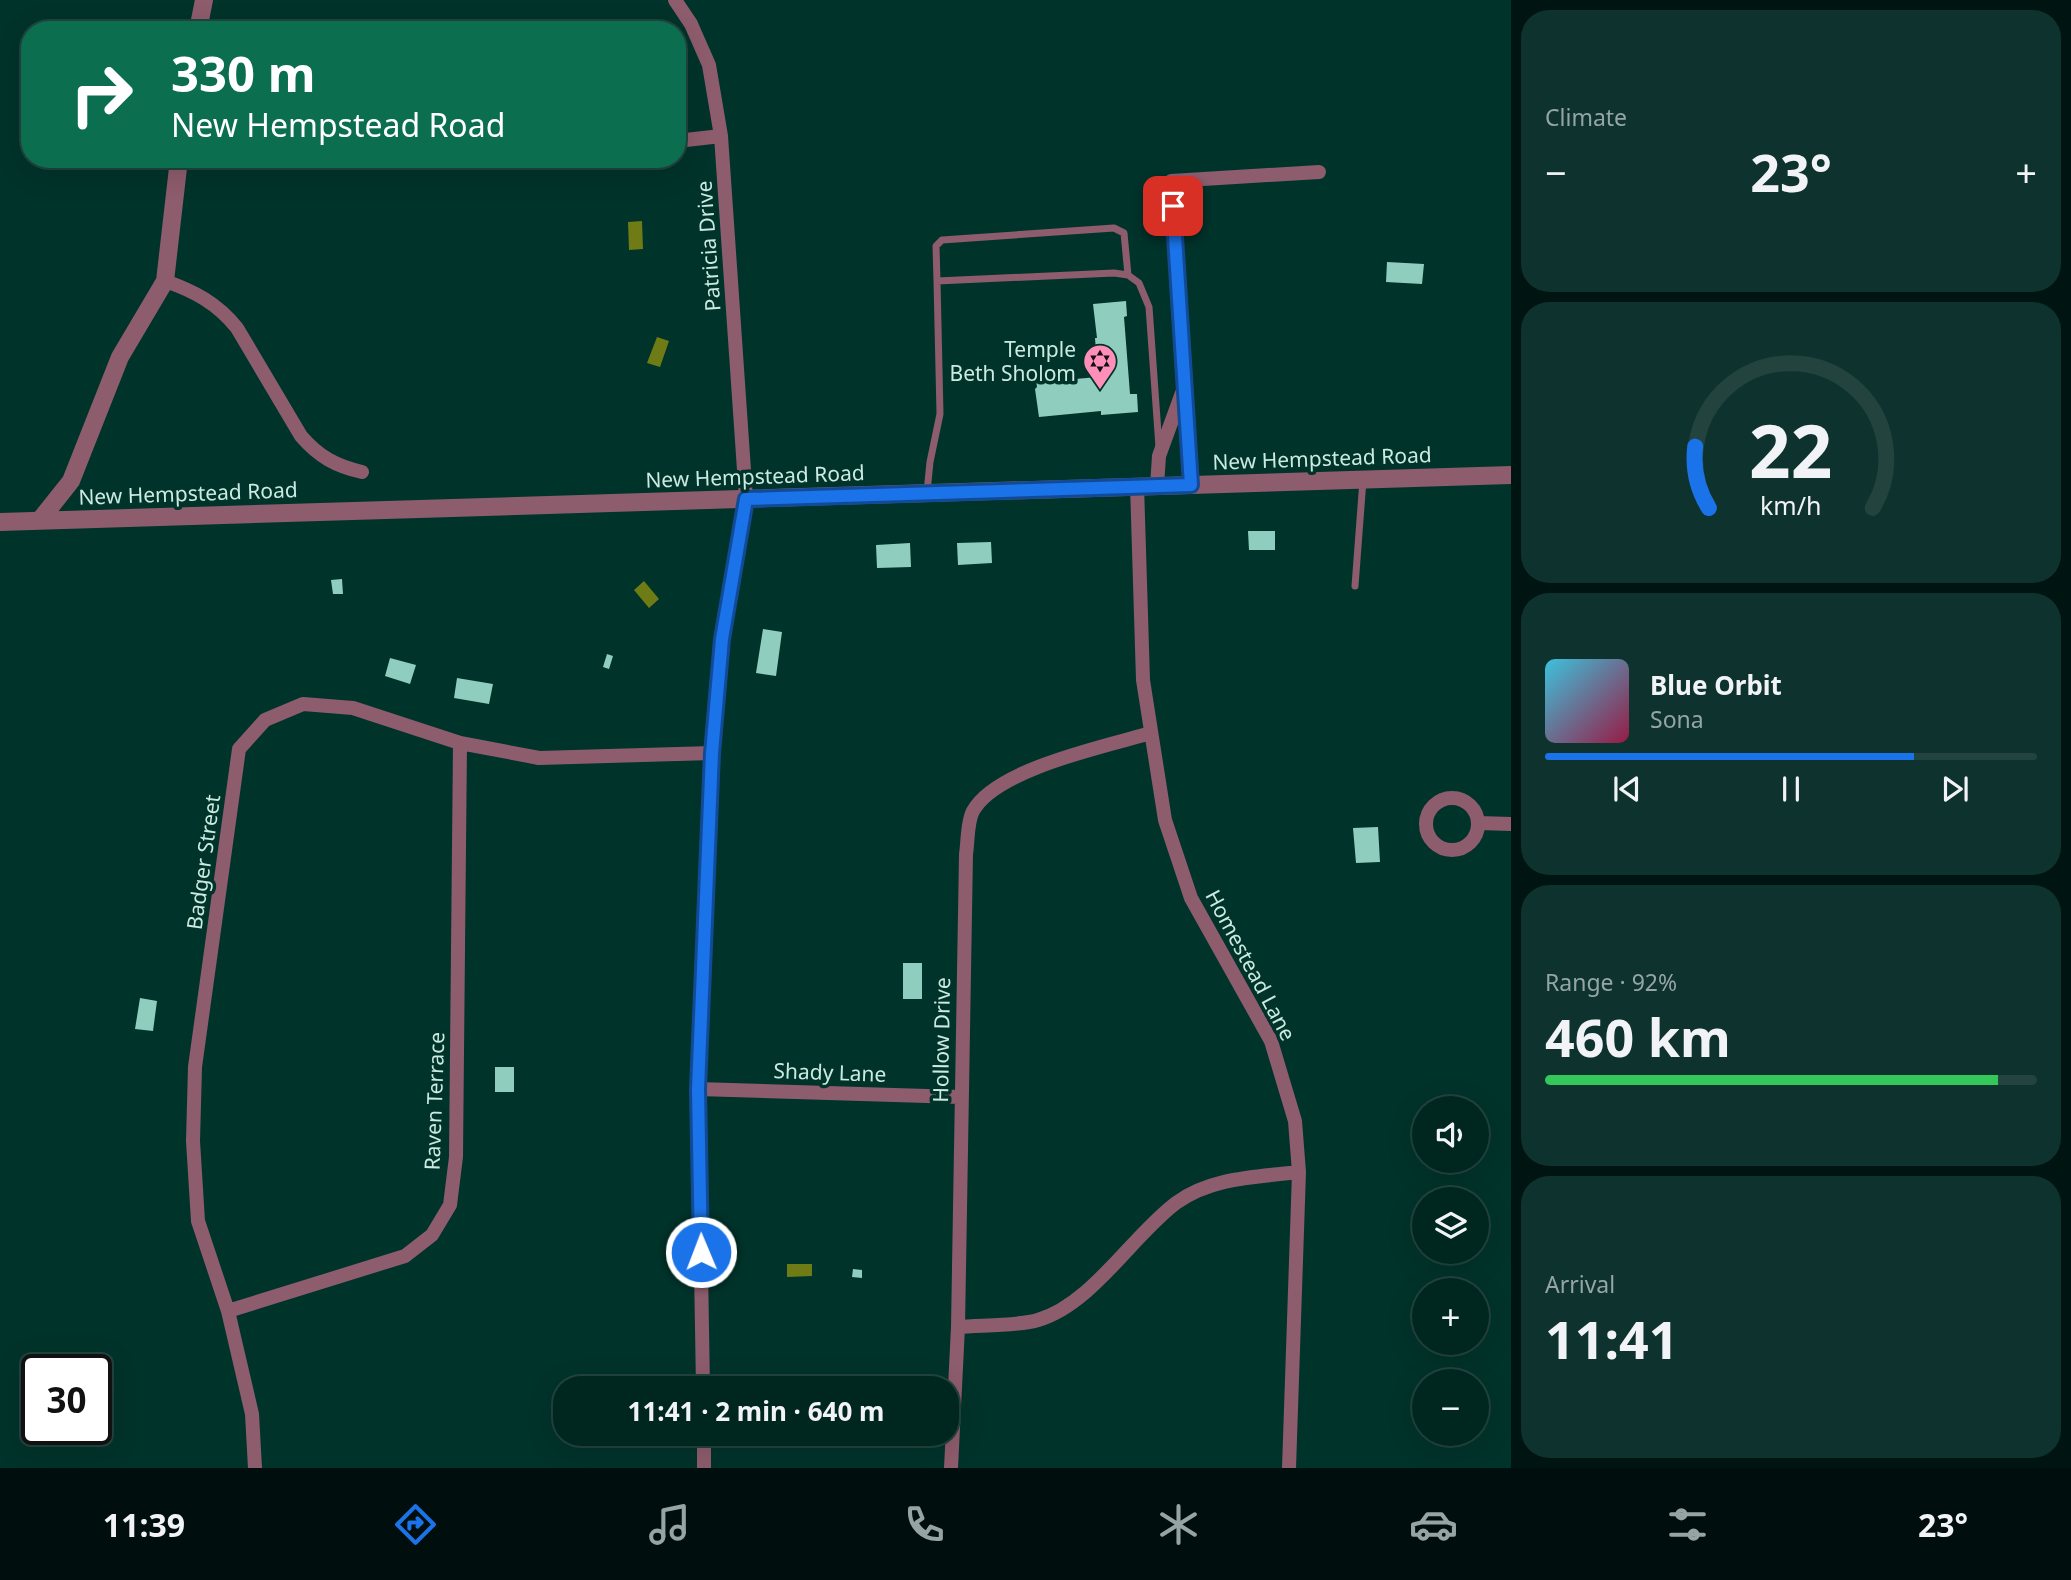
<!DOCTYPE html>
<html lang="en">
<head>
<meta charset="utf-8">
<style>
	body { margin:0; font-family:"Noto Sans",sans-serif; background:#0e322d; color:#f1f3f6; height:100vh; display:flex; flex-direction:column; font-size:26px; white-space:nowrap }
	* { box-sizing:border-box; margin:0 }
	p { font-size:23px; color:#95a5a5 }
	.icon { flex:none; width:38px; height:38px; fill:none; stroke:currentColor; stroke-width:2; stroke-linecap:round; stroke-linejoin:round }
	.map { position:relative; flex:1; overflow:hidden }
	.drawer { display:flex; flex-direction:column; gap:10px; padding:10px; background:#001512; width:560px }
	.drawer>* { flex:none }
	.top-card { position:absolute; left:21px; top:21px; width:665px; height:147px; border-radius:28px; box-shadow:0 7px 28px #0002,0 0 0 2px #22433e; background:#0b6e4f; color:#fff; overflow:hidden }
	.buttons { position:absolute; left:1412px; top:1096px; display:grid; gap:14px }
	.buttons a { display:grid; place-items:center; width:77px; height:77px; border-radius:50%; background:#002620; box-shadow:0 7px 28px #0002,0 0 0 2px #22433e; font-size:35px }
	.speed { position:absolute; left:21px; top:1354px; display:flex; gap:14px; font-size:35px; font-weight:700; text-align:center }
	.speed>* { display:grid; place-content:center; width:91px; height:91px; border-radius:50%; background:#002620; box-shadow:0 7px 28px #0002,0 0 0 2px #22433e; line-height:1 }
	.speed .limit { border:4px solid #111; border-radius:10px; background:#fff; color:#111 }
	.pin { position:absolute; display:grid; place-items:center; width:60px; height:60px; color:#fff; margin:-30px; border-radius:14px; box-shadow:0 4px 10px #0006 }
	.me { position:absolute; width:77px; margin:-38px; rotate:359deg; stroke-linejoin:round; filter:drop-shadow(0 0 5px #0008) }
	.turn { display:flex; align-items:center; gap:24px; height:147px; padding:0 35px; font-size:32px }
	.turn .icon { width:91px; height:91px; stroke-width:2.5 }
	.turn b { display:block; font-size:49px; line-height:60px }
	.big { font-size:52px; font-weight:700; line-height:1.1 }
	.drawer .widget { flex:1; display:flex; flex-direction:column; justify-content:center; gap:10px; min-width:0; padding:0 24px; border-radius:28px; background:#0e322d }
	.drawer .dial { align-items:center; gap:0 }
	.dial svg { height:182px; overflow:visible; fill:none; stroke:#22433e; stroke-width:7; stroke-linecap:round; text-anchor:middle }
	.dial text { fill:#f1f3f6; stroke:none }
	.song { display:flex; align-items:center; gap:21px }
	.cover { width:84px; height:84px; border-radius:10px; background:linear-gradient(135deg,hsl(190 70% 55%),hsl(340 70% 35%)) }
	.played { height:7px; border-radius:4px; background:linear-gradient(90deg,#1a73e8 75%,#22433e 75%) }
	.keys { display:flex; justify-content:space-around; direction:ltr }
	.heat { display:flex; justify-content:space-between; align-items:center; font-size:38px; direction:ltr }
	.charge { height:10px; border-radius:5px; background:linear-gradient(90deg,#34c759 92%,#22433e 0) }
	.trip { position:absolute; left:553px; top:1376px; width:406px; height:70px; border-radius:28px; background:#002620; box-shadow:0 7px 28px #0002,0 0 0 2px #22433e; font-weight:700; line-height:70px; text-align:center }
	.dock { display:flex; height:112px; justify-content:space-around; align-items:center; background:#000f0d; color:#95a5a5 }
	.dock .icon { width:49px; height:49px }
	.dock .on { color:#1a73e8 }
	.dock b { font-size:32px; color:#f1f3f6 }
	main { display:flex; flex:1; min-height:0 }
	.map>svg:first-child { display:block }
	.water { fill:#6f7c15 }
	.building { fill:#8fcebe }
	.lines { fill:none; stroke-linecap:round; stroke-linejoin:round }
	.service { stroke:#8d5c6d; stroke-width:7 }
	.minor { stroke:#8d5c6d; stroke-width:14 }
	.tertiary { stroke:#8d5c6d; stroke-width:18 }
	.route-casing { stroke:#114b97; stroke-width:18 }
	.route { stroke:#1a73e8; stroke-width:12 }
	.labels { text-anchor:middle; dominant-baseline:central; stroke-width:7; stroke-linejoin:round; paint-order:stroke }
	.street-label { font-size:21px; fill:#cbeae1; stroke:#00332a }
	.poi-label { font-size:21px; fill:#cbeae1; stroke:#00332a; text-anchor:end }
</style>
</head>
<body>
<main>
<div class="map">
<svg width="1511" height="1468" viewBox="0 0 1511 1468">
	<rect width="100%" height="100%" fill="#00332a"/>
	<!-- water -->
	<path class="water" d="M642,221L643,249L629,250L628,222Z
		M657,337L669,341L660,367L647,363Z
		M644,581L659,599L649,608L634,590Z
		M787,1264H812V1276L787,1277Z"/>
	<!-- building -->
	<path class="building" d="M1387,262L1424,264L1422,284L1386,282Z
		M1126,301L1127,316L1124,317L1130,394H1137L1138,412L1101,415V411L1039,417L1035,389L1037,387L1036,379L1075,376V379L1098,377L1095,338H1097L1093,304Z
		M1248,531H1275V550H1249Z
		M991,542L992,563L958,565L957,543Z
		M910,543L911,567L877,568L876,545Z
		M342,579L343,594H333L331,580Z
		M763,629L782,632L776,676L756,673Z
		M607,654L613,656L609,669L603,667Z
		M390,658L416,665L410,684L385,676Z
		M457,678L493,684L489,704L454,698Z
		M1378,827L1380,862L1356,863L1353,828Z
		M903,963H922V999H903Z
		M140,998L157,1001L153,1031L135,1029Z
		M495,1067H514V1092H495Z
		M853,1269L862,1270V1278L852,1277Z"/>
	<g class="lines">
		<!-- service -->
		<path class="service" d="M1128,275L1124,233L1114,228L942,240L936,246L937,281L1114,273L1128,275L1139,283L1149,307L1159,447
			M927,492L930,462L940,414L937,281
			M1355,586L1363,480"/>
		<!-- minor -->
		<path class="minor" d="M675,0L691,24L709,65L721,136L746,499L722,639L712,753L698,1089L703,1388
			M677,141L721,136
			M165,281C194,291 217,303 237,328L301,436C319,457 336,466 362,472
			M1137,485L1143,680L1165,820L1191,898L1271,1041L1295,1121L1299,1172L1289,1468
			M1191,485L1171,181L1319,172
			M1157,486L1159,456L1182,393
			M1426 824a26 26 0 1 1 52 0a26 26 0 1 1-52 0Z
			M1479,823L1511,824
			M698,1089L960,1097
			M228,1311L405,1256L432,1235L450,1205L456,1157L460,743
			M958,1327C979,1325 1019,1326 1038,1320C1092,1304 1132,1236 1176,1203C1211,1177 1258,1177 1299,1172
			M704,1433V1468
			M255,1468L252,1414L228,1311L198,1221L193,1141L195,1067L239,749L265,720L303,704L353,708L460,743L539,758L712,753
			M951,1468L958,1327L966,854C968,842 967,822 973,811C996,769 1106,746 1151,733"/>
		<!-- tertiary -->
		<path class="tertiary" d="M198,30L204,0
			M40,520L71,481L120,357L165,281L179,159
			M0,522L1511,475"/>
	</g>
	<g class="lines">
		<!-- route casing -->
		<g class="route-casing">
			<path id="route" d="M701,1252L698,1089L712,753L722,639L746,499L1191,485L1173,206"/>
		</g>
		<!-- route -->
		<use href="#route" class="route"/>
	</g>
	<!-- icons -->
	<defs>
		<g id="synagogue-pin" transform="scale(1.75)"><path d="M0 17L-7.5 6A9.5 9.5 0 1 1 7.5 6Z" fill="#ff8eb9" stroke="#00332a"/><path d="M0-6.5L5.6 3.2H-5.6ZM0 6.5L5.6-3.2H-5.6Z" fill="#111"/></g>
	</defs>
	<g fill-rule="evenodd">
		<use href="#synagogue-pin" x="1100" y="361"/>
	</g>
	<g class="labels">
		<!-- street labels -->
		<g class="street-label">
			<text transform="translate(708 246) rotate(-94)">Patricia Drive</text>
			<text transform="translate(1322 458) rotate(-2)">New Hempstead Road</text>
			<text transform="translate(755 476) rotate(-2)">New Hempstead Road</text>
			<text transform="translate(188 493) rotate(-2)">New Hempstead Road</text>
			<text transform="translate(203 862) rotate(-82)">Badger Street</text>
			<text transform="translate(1251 965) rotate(62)">Homestead Lane</text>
			<text transform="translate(941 1040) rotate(-89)">Hollow Drive</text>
			<text transform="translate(830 1072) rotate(2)">Shady Lane</text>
			<text transform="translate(434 1101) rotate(-88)">Raven Terrace</text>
		</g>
		<!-- poi labels -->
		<g class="poi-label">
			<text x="1076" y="349">Temple<tspan x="1076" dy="24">Beth Sholom</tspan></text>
		</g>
	</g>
</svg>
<div class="buttons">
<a><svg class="icon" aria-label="sound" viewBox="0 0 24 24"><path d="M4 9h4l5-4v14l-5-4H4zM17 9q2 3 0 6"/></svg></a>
<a><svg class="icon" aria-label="layers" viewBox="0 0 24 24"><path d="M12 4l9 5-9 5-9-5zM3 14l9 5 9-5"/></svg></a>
<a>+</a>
<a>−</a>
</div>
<div class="speed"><div class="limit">30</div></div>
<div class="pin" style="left:1173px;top:206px;background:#d93025"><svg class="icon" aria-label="arrive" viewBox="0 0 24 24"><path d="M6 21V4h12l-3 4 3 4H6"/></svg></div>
<svg class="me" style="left:701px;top:1252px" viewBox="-20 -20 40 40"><circle r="17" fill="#1a73e8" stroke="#fff" stroke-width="3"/><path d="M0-11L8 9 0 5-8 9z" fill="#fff"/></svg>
<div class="trip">11:41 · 2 min · 640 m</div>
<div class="top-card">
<div class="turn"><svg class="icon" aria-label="right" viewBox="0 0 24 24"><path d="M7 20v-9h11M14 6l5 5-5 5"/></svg><div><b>330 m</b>New Hempstead Road</div></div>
</div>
</div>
<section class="drawer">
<div class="widget"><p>Climate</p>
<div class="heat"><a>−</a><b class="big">23°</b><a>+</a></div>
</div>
<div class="widget dial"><svg viewBox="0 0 100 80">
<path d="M14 69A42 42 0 1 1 86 69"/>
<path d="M14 69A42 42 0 0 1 8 42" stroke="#1a73e8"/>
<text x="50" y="56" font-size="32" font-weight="700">22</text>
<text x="50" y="72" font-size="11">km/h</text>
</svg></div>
<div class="widget">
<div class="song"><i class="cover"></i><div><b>Blue Orbit</b><p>Sona</p></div></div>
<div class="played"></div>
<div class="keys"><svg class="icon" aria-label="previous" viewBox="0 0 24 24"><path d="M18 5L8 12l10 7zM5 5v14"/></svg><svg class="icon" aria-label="pause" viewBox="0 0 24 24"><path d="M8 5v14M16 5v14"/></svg><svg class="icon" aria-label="next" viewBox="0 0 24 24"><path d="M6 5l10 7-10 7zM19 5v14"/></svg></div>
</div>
<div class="widget"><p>Range · 92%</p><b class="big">460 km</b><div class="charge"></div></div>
<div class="widget"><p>Arrival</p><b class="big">11:41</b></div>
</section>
</main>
<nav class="dock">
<b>11:39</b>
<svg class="icon on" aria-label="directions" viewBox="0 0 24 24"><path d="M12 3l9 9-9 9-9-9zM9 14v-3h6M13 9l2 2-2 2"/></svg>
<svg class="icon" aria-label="music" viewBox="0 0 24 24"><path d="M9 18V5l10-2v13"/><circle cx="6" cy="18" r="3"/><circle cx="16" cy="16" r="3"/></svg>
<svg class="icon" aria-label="phone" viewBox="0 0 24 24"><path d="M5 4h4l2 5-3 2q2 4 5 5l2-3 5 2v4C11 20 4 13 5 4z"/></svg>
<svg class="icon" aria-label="climate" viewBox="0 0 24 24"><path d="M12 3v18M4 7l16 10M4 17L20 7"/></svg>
<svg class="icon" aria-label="car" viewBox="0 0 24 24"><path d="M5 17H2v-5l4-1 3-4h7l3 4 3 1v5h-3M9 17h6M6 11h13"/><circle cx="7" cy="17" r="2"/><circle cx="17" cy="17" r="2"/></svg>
<svg class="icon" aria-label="filters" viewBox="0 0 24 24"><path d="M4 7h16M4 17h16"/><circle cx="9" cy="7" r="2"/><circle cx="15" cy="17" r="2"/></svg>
<b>23°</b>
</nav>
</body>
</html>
